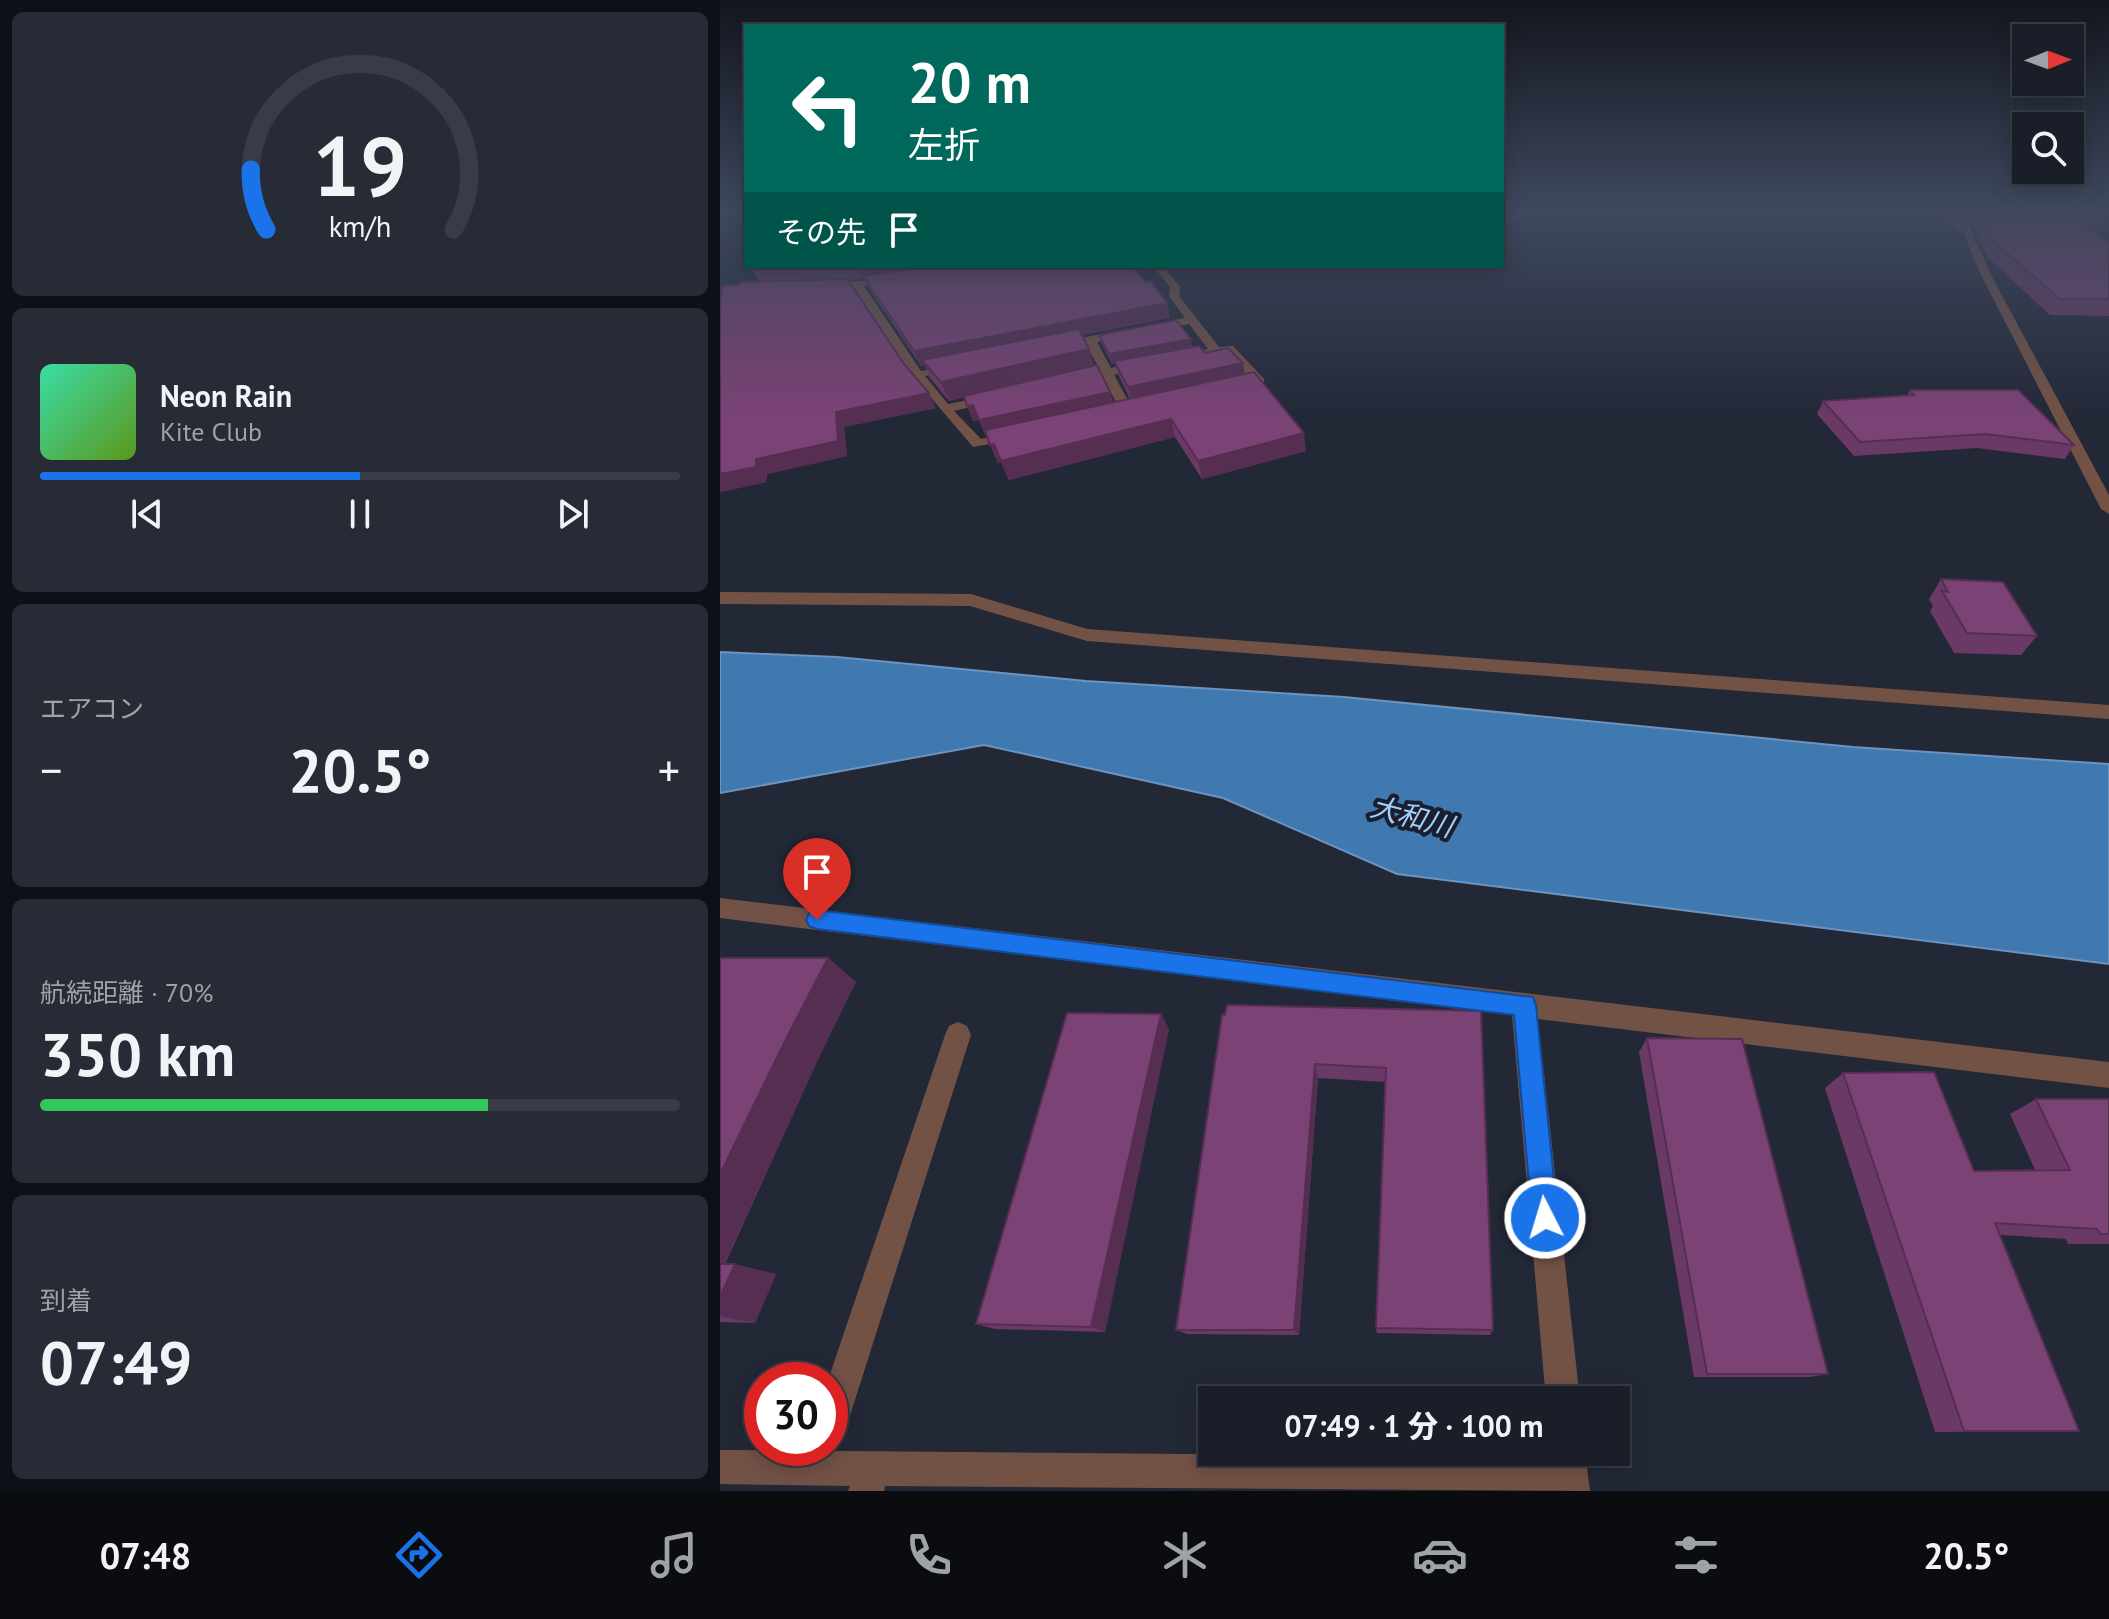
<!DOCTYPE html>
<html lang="ja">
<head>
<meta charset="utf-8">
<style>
	body { margin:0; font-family:"PT Sans","Noto Sans JP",sans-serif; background:#272b35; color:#f1f3f6; height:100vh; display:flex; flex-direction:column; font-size:30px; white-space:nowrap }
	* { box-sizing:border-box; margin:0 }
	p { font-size:26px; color:#9fa2a8 }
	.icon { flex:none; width:44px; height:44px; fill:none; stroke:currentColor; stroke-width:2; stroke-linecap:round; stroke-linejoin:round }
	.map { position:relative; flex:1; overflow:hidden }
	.details { display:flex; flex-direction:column; gap:12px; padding:12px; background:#0e1017; width:720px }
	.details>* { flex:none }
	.top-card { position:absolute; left:24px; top:24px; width:760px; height:244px; border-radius:0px; box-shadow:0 4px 20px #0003,0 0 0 2px #383c46; background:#00695c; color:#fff; overflow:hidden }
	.needle { width:52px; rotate:89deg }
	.tools { position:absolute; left:1292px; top:24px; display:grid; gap:16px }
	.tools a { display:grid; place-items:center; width:72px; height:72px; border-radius:0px; background:#1a1e29; box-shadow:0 4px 20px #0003,0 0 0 2px #383c46; font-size:40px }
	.speed { position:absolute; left:24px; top:1362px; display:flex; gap:16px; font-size:40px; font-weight:700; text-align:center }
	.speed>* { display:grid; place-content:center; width:104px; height:104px; border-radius:50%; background:#1a1e29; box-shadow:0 4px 20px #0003,0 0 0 2px #383c46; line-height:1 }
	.speed .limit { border:12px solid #d22; background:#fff; color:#111 }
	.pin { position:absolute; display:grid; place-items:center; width:68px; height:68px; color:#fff; margin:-82px -34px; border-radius:50% 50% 50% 0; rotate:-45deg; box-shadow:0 0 8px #0007 }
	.pin .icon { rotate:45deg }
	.me { position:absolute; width:88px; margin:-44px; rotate:355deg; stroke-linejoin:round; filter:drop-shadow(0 0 6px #0008) }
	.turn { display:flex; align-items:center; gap:28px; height:168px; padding:0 32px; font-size:36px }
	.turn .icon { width:104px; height:104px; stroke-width:2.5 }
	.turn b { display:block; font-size:56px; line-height:68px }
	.then { display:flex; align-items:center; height:76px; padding:0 32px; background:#0003; gap:16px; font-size:30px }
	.big { font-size:60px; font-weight:800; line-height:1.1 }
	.details .tile { flex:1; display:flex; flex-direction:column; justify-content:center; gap:12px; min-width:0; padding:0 28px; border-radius:12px; background:#272b35 }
	.details .dial { align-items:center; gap:0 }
	.dial svg { height:208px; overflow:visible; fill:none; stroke:#383c46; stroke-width:7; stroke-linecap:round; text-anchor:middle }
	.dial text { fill:#f1f3f6; stroke:none }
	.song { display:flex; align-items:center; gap:24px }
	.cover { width:96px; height:96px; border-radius:12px; background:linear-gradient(135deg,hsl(160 70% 55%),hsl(90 70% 35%)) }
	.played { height:8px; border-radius:4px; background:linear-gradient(90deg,#1a73e8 50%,#383c46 50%) }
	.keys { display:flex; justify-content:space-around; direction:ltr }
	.heat { display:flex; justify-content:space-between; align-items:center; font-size:44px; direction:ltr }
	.charge { height:12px; border-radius:6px; background:linear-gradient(90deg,#34c759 70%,#383c46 0) }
	.trip { position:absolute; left:478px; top:1386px; width:432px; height:80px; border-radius:0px; background:#1a1e29; box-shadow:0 4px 20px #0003,0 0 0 2px #383c46; font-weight:800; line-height:80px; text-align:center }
	.tab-bar { display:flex; height:128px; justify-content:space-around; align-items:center; background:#0a0c10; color:#9fa2a8 }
	.tab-bar .icon { width:56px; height:56px }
	.tab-bar .current { color:#1a73e8 }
	.tab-bar b { font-size:36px; color:#f1f3f6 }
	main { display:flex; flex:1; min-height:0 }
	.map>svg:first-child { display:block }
	.water { fill:#4078b0; stroke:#6c94bf; stroke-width:2 }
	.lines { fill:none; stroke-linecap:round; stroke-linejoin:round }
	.lane { fill:#735246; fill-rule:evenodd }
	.street { fill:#735246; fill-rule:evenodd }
	.wall { fill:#6a3965 }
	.shaded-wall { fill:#562e52 }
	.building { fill:#7b4275; stroke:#562e52; stroke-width:2 }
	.route { fill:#1a73e8; stroke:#114b97; stroke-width:2 }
	.labels { text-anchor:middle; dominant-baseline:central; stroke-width:8; stroke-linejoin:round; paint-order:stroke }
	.water-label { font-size:28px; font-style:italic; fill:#a1cefd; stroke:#1a1e2d }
</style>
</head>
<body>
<main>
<section class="details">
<div class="tile dial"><svg viewBox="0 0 100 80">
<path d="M14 69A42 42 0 1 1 86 69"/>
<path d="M14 69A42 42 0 0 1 8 46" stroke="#1a73e8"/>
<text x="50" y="56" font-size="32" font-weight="700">19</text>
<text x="50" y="72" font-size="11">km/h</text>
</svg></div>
<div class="tile">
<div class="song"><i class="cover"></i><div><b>Neon Rain</b><p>Kite Club</p></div></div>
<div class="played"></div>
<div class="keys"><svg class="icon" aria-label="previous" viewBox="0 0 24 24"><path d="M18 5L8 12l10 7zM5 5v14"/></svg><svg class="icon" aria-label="pause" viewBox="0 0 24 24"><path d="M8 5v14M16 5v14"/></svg><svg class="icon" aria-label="next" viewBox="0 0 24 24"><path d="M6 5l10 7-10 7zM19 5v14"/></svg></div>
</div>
<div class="tile"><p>エアコン</p>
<div class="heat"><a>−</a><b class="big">20.5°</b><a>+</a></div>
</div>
<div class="tile"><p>航続距離 · 70%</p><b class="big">350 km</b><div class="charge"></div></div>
<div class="tile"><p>到着</p><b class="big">07:49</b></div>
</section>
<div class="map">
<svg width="1389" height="1491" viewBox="0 0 1389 1491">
	<rect width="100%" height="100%" fill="#232837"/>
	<!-- water -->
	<path class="water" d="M0,652L117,657L366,681L624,697L1133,747L1389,764V964L677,874L503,798L264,745L0,793Z"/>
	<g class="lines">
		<!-- lane -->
		<path class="lane" d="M433,266H443L460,287L459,296L499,347L513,346L544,379V385L523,388V382L531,380L506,353L465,359V353L488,349L469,324L377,342L391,368L422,361L428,365L394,375L414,411L412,414H402L383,377L352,382V376L380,370L366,344L339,350L333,346L335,343L465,318L449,296L450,287Z
			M233,363L239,367L237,370L205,376L228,404L275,395V401L234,411L261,439L292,432L297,433V439L253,447L191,374Z"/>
		<!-- street -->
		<path class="street" d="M806,210H818L782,227V221Z
			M1234,210H1243L1270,273L1389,495V514L1381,509L1260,273Z
			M176,279L177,281L144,286L203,374L197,378L193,377L134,287L104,289L99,286L104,283Z
			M0,592L251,594L367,629L1389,705V719L367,641L250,606L0,604Z
			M0,898L1389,1062V1088L818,1019L860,1400H826L792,1015L0,918Z
			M238,1022L247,1026L251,1035L127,1425L122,1437L110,1442L108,1380L225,1035L229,1026Z
			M0,1450L831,1457V1452H865L870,1491L165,1486L164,1491H128L130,1486L0,1484Z"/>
	</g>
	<!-- wall -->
	<path class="wall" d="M1215,210H1244L1247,219L1241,234Z
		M1246,210L1389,211L1380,226H1366L1389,243V316L1330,315L1267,257Z
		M34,266H412L450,318L362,335L369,349L374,366L390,392L393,402L410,399L399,376L395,363L392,364L382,344L379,335L473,347L485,353L523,363L525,374L586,451L482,479L455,437L289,480L281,462L278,463L259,420L253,421L244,397L229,401L210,378L205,365L201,366L150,290L145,279L127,280L184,364L216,408L124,427L127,456L47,474L46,482L0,492V308L18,285L39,281L32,268Z
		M1190,390L1354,445L1345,459L1257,448L1134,456L1097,414L1103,401L1187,395Z
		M1221,579L1317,636L1301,655L1234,653L1210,611L1213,606L1209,599Z
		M0,958H108L136,982L100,1055L5,1264L56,1274L35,1323L0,1322Z
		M761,1011L773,1330L770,1335L657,1333L656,1328L665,1082L598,1078L579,1335L467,1334L456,1330L505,1015Z
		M441,1014L449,1029L385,1332L275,1329L256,1324Z
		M927,1038L1108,1374L1090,1377H974L919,1052Z
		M1123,1073L1254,1171L1315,1170L1290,1114L1316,1099H1389V1244H1348L1346,1239L1280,1235L1359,1431L1215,1432L1105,1088Z"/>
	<!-- shaded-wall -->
	<path class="shaded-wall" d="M138,266H242L144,279Z
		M447,303L450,318L207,365L202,360L205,365L201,366L194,351Z
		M471,339L473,349L392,364L389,354Z
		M369,349L375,367L229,401L221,382Z
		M523,363L525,378L413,403L408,387Z
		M390,392L395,407L265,435L259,420Z
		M209,393L216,408L124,427L127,456L47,474L46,482L0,492V474L36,459L116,412Z
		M253,405L260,420L253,421L247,406Z
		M451,419L455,437L289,480L281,462L278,463L270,445Z
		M584,433L586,451L482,479L478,461Z
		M108,958L136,982L100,1055L0,1273V1174L68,1035Z
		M441,1014L449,1029L385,1332L371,1327Z
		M595,1064L598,1078L579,1335L574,1330Z
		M15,1264L56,1274L35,1323L0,1316V1297Z"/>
	<!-- building -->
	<path class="building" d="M1238,210H1244L1247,219Z
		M1260,210L1389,211L1345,212L1389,243V299H1340L1274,242Z
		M34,266H103L32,268Z
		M213,266H412L425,282L430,281L447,303L194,351L143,276Z
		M127,279L184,364L209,393L116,412L118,441L36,459V467L0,474V308L2,286L18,285L21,282Z
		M456,320L471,339L389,354L379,335Z
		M359,329L369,349L221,382L202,360Z
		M479,346L485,353L508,348L523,363L408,387L394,361Z
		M377,365L390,392L259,420L253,405L247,406L244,396Z
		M534,372L584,433L478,461L451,419L281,461L274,444L270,445L265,430Z
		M1190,390H1298L1354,445L1265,434L1140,442L1103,401L1194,395Z
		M1221,579L1283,582L1317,636L1247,633L1222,591L1228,592Z
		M0,958H108L68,1035L0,1174Z
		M507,1005L761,1011L773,1330L656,1328L666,1068L595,1064L574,1330H456L502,1015H505Z
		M347,1013L441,1014L371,1327L256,1324Z
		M927,1038L1022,1039L1108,1374H987Z
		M1214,1072L1254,1171L1350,1170L1316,1099H1389V1234H1380L1377,1229L1275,1223L1359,1431H1244L1123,1073Z
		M0,1264H15L0,1297Z"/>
	<!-- sky -->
	<linearGradient id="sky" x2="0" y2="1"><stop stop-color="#13161e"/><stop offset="0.5" stop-color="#3f485e"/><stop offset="1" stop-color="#3f485e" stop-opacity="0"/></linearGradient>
	<rect width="1389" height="419" fill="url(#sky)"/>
	<!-- route -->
	<path class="route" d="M97,910L813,997L816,1005L838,1218L835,1227L825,1231L815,1227L812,1218L794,1015L97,929L89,926L86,920L89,913Z"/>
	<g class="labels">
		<!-- water labels -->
		<g class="water-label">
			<text transform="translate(692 816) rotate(15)">大和川</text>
		</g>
	</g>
</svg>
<div class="tools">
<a><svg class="needle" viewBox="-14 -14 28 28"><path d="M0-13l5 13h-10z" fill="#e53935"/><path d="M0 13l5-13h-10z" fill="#9fa2a8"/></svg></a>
<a><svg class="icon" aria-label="search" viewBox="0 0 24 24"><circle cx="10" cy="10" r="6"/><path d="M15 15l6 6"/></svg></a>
</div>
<div class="speed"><div class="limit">30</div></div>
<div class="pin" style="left:97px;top:920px;background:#d93025"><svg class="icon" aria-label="arrive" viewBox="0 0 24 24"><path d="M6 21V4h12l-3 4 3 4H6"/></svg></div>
<svg class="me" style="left:825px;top:1218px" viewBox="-20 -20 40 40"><circle r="17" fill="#1a73e8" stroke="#fff" stroke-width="3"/><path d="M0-11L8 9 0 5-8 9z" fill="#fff"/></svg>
<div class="trip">07:49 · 1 分 · 100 m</div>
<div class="top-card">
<div class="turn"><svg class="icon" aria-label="left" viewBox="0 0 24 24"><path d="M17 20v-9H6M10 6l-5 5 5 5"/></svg><div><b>20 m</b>左折</div></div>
<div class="then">その先<svg class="icon" aria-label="arrive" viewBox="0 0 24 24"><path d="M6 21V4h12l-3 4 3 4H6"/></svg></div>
</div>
</div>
</main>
<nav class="tab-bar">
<b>07:48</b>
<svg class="icon current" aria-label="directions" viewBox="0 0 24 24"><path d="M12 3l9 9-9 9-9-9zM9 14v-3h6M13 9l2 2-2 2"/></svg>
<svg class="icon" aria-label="music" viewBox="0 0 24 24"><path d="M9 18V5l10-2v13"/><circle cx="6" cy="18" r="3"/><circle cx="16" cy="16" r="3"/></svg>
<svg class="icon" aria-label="phone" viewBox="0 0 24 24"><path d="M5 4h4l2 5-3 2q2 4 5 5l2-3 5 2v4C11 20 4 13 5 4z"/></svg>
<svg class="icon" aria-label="climate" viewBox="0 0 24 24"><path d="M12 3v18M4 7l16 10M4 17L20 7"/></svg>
<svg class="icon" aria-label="car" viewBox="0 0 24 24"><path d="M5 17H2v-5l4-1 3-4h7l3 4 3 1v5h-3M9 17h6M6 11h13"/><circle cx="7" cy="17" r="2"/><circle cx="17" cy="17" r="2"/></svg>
<svg class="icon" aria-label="filters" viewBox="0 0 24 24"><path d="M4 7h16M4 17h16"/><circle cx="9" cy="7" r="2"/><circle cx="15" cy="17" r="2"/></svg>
<b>20.5°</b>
</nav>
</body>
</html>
